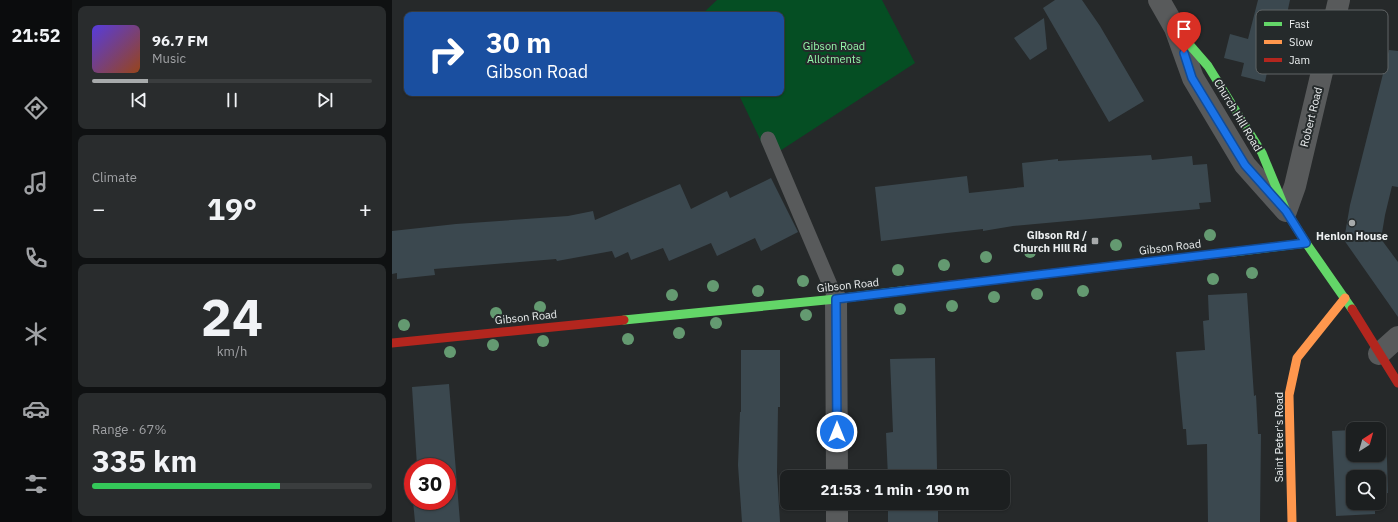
<!DOCTYPE html>
<html lang="en">
<head>
<meta charset="utf-8">
<style>
	body { margin:0; font-family:"IBM Plex Sans",sans-serif; background:#292c2d; color:#f1f3f6; height:100vh; display:flex; flex-direction:column; font-size:15px; white-space:nowrap }
	* { box-sizing:border-box; margin:0 }
	p { font-size:13px; color:#a0a2a5 }
	.icon { flex:none; width:22px; height:22px; fill:none; stroke:currentColor; stroke-width:2; stroke-linecap:round; stroke-linejoin:round }
	.map { position:relative; flex:1; overflow:hidden }
	.details { display:flex; flex-direction:column; gap:6px; padding:6px; background:#0f1112; width:320px }
	.details>* { flex:none }
	.top-card { position:absolute; left:12px; top:12px; width:380px; height:84px; border-radius:8px; box-shadow:0 1px 3px #0004,0 0 0 1px #3a3d3e; background:#1a4fa0; color:#fff; overflow:hidden }
	.needle { width:26px; rotate:37deg }
	.fabs { position:absolute; left:954px; top:422px; display:grid; gap:8px }
	.fabs a { display:grid; place-items:center; width:40px; height:40px; border-radius:8px; background:#1c1f20; box-shadow:0 1px 3px #0004,0 0 0 1px #3a3d3e; font-size:20px }
	.speed { position:absolute; left:12px; top:458px; display:flex; gap:8px; font-size:20px; font-weight:700; text-align:center }
	.speed>* { display:grid; place-content:center; width:52px; height:52px; border-radius:50%; background:#1c1f20; box-shadow:0 1px 3px #0004,0 0 0 1px #3a3d3e; line-height:1 }
	.speed .limit { border:6px solid #d22; background:#fff; color:#111 }
	.pin { position:absolute; display:grid; place-items:center; width:34px; height:34px; color:#fff; margin:-41px -17px; border-radius:50% 50% 50% 0; rotate:-45deg; box-shadow:0 0 4px #0007 }
	.pin .icon { rotate:45deg }
	.me { position:absolute; width:44px; margin:-22px; rotate:0deg; stroke-linejoin:round; filter:drop-shadow(0 0 3px #0008) }
	.turn { display:flex; align-items:center; gap:14px; height:84px; padding:0 16px; font-size:18px }
	.turn .icon { width:52px; height:52px; stroke-width:2.5 }
	.turn b { display:block; font-size:28px; line-height:34px }
	.big { font-size:30px; font-weight:700; line-height:1.1 }
	.details .card { flex:1; display:flex; flex-direction:column; justify-content:center; gap:6px; min-width:0; padding:0 14px; border-radius:8px; background:#292c2d }
	.details .dial { align-items:center; gap:0 }
	.dial b { font-size:52px; line-height:1 }
	.song { display:flex; align-items:center; gap:12px }
	.cover { width:48px; height:48px; border-radius:6px; background:linear-gradient(135deg,hsl(250 70% 55%),hsl(20 70% 35%)) }
	.played { height:4px; border-radius:2px; background:linear-gradient(90deg,#a7aaab 20%,#3a3d3e 20%) }
	.keys { display:flex; justify-content:space-around; direction:ltr }
	.heat { display:flex; justify-content:space-between; align-items:center; font-size:22px; direction:ltr }
	.charge { height:6px; border-radius:3px; background:linear-gradient(90deg,#34c759 67%,#3a3d3e 0) }
	.trip { position:absolute; left:388px; top:470px; width:230px; height:40px; border-radius:8px; background:#1c1f20; box-shadow:0 1px 3px #0004,0 0 0 1px #3a3d3e; font-weight:700; line-height:40px; text-align:center }
	main { display:flex; flex:1; min-height:0 }
	.tabs { display:flex; flex-direction:column; width:72px; justify-content:space-around; align-items:center; background:#0b0c0d; color:#a0a2a5 }
	.tabs .icon { width:28px; height:28px }
	.tabs .active { color:#a7aaab }
	.tabs b { font-size:18px; color:#f1f3f6 }
	.map>svg:first-child { display:block }
	.green { fill:#054e23 }
	.building { fill:#3b484f }
	.lines { fill:none; stroke-linecap:round; stroke-linejoin:round }
	.lane { stroke:#585a5b; stroke-width:15 }
	.street { stroke:#585a5b; stroke-width:22 }
	.fast { stroke:#63d668; stroke-width:9 }
	.slow { stroke:#ff974d; stroke-width:9 }
	.jam { stroke:#b3261e; stroke-width:9 }
	.tree { fill:#649a71 }
	.route-casing { stroke:#114b97; stroke-width:10 }
	.route { stroke:#1a73e8; stroke-width:7 }
	.poi-dot { fill:#a7aaab; stroke:#252a2b; stroke-width:1.5 }
	.labels { text-anchor:middle; dominant-baseline:central; stroke-width:4; stroke-linejoin:round; paint-order:stroke }
	.park-label { font-size:11px; fill:#96f7ab; stroke:#252a2b }
	.street-label { font-size:11px; fill:#eceff0; stroke:#252a2b }
	.poi-label { font-size:11px; font-weight:bold; fill:#eceff0; stroke:#252a2b; text-anchor:end }
	.key { fill:#252a2b; stroke:#616566; stroke-width:1 }
	.key-label { font-size:11px; fill:#eceff0 }
</style>
</head>
<body>
<main>
<nav class="tabs">
<b>21:52</b>
<svg class="icon active" aria-label="directions" viewBox="0 0 24 24"><path d="M12 3l9 9-9 9-9-9zM9 14v-3h6M13 9l2 2-2 2"/></svg>
<svg class="icon" aria-label="music" viewBox="0 0 24 24"><path d="M9 18V5l10-2v13"/><circle cx="6" cy="18" r="3"/><circle cx="16" cy="16" r="3"/></svg>
<svg class="icon" aria-label="phone" viewBox="0 0 24 24"><path d="M5 4h4l2 5-3 2q2 4 5 5l2-3 5 2v4C11 20 4 13 5 4z"/></svg>
<svg class="icon" aria-label="climate" viewBox="0 0 24 24"><path d="M12 3v18M4 7l16 10M4 17L20 7"/></svg>
<svg class="icon" aria-label="car" viewBox="0 0 24 24"><path d="M5 17H2v-5l4-1 3-4h7l3 4 3 1v5h-3M9 17h6M6 11h13"/><circle cx="7" cy="17" r="2"/><circle cx="17" cy="17" r="2"/></svg>
<svg class="icon" aria-label="filters" viewBox="0 0 24 24"><path d="M4 7h16M4 17h16"/><circle cx="9" cy="7" r="2"/><circle cx="15" cy="17" r="2"/></svg>
</nav>
<section class="details">
<div class="card">
<div class="song"><i class="cover"></i><div><b>96.7 FM</b><p>Music</p></div></div>
<div class="played"></div>
<div class="keys"><svg class="icon" aria-label="previous" viewBox="0 0 24 24"><path d="M18 5L8 12l10 7zM5 5v14"/></svg><svg class="icon" aria-label="pause" viewBox="0 0 24 24"><path d="M8 5v14M16 5v14"/></svg><svg class="icon" aria-label="next" viewBox="0 0 24 24"><path d="M6 5l10 7-10 7zM19 5v14"/></svg></div>
</div>
<div class="card"><p>Climate</p>
<div class="heat"><a>−</a><b class="big">19°</b><a>+</a></div>
</div>
<div class="card dial"><b>24</b><p>km/h</p></div>
<div class="card"><p>Range · 67%</p><b class="big">335 km</b><div class="charge"></div></div>
</section>
<div class="map">
<svg width="1006" height="522" viewBox="0 0 1006 522">
	<rect width="100%" height="100%" fill="#26292a"/>
	<!-- green -->
	<path class="green" d="M325,0H490L523,63L377,158L346,93H389V15H309Z"/>
	<!-- building -->
	<path class="building" d="M663,0H690L708,26L752,101L717,122L651,8Z
		M866,0H898L884,64L877,63L873,82L849,76L852,63L832,58L838,34L856,39Z
		M652,18L655,49L638,60L622,38Z
		M997,50L1006,51V187L1000,186L993,215L989,239L1006,262V317L952,240L958,205Z
		M759,155L760,160L800,156L801,165L815,164L819,202L807,203L808,209L621,226L591,231V229L555,233L489,241L483,187L575,176L577,193L632,187L630,163L666,159V161Z
		M379,178L406,232L369,251L363,238L325,256L319,243L277,261L271,248L239,260L236,252L223,258L220,251L165,261L164,259L42,269L43,275L5,279V273L0,274V231L64,224L176,216L201,211L203,220L288,184L299,209L335,191L338,198Z
		M855,293L862,396L864,395L866,434H869L868,522H816L815,444L795,445L794,429H791L784,352L813,350L811,321L817,320L816,295Z
		M349,350H388V407H386L385,472L388,522H350L346,465L348,412H349Z
		M543,358L545,469H546V477H496L494,433L501,432L498,359Z
		M57,384L68,522H23L21,501H55V467H21V499L19,467L25,466L20,387Z
		M994,428L996,493L987,494V477H961V503H983V514L944,516L940,431L961,430V455H987V429H981Z
		M496,503H546V522H496Z"/>
	<g class="lines">
		<!-- lane -->
		<path class="lane" d="M376,139L444,299"/>
		<!-- street -->
		<path class="street" d="M767,0L783,28L801,78L853,165L894,211L903,186L947,0
			M444,299L445,477
			M987,354L1006,337
			M445,503V522"/>
		<!-- fast -->
		<path class="fast" d="M783,28L816,66L870,153L894,211L914,243L960,309
			M841,252L914,243
			M232,320L444,299L517,290"/>
		<!-- slow -->
		<path class="slow" d="M900,522L897,395L905,358L953,298"/>
		<!-- jam -->
		<path class="jam" d="M517,290L841,252
			M960,309L1006,383
			M0,343L232,320"/>
	</g>
	<!-- trees -->
	<g class="tree">
		<circle cx="818" cy="235" r="6"/>
		<circle cx="724" cy="245" r="6"/>
		<circle cx="638" cy="252" r="6"/>
		<circle cx="594" cy="257" r="6"/>
		<circle cx="552" cy="265" r="6"/>
		<circle cx="506" cy="270" r="6"/>
		<circle cx="860" cy="273" r="6"/>
		<circle cx="821" cy="279" r="6"/>
		<circle cx="411" cy="281" r="6"/>
		<circle cx="321" cy="286" r="6"/>
		<circle cx="366" cy="291" r="6"/>
		<circle cx="691" cy="291" r="6"/>
		<circle cx="645" cy="294" r="6"/>
		<circle cx="280" cy="295" r="6"/>
		<circle cx="602" cy="297" r="6"/>
		<circle cx="560" cy="306" r="6"/>
		<circle cx="148" cy="307" r="6"/>
		<circle cx="508" cy="309" r="6"/>
		<circle cx="104" cy="313" r="6"/>
		<circle cx="414" cy="315" r="6"/>
		<circle cx="324" cy="323" r="6"/>
		<circle cx="12" cy="325" r="6"/>
		<circle cx="287" cy="333" r="6"/>
		<circle cx="236" cy="339" r="6"/>
		<circle cx="151" cy="341" r="6"/>
		<circle cx="101" cy="345" r="6"/>
		<circle cx="58" cy="352" r="6"/>
	</g>
	<g class="lines">
		<!-- route casing -->
		<g class="route-casing">
			<path id="route" d="M445,432L444,299L914,243L894,211L853,165L800,78L792,53"/>
		</g>
		<!-- route -->
		<use href="#route" class="route"/>
	</g>
	<!-- markers -->
	<g class="poi-dot">
		<circle cx="960" cy="223" r="4"/>
		<rect x="699" y="237" width="8" height="8" rx="2"/>
	</g>
	<g class="labels">
		<!-- park labels -->
		<g class="park-label">
			<text x="442" y="46">Gibson Road<tspan x="442" dy="13">Allotments</tspan></text>
		</g>
		<!-- street labels -->
		<g class="street-label">
			<text transform="translate(846 115) rotate(59)">Church Hill Road</text>
			<text transform="translate(919 117) rotate(-76)">Robert Road</text>
			<text transform="translate(778 247) rotate(-7)">Gibson Road</text>
			<text transform="translate(456 285) rotate(-6)">Gibson Road</text>
			<text transform="translate(134 317) rotate(-6)">Gibson Road</text>
			<text transform="translate(887 437) rotate(-90)">Saint Peter's Road</text>
		</g>
		<!-- poi labels -->
		<g class="poi-label">
			<text x="695" y="235">Gibson Rd /<tspan x="695" dy="13">Church Hill Rd</tspan></text>
			<text x="960" y="236" text-anchor="middle">Henlon House</text>
		</g>
	</g>
	<!-- legend -->
	<rect x="864" y="10" width="132" height="64" rx="6" class="key"/>
	<rect x="872" y="22" width="18" height="4" fill="#63d668"/>
	<rect x="872" y="40" width="18" height="4" fill="#ff974d"/>
	<rect x="872" y="58" width="18" height="4" fill="#b3261e"/>
	<g class="key-label">
		<text x="897" y="28">Fast</text>
		<text x="897" y="46">Slow</text>
		<text x="897" y="64">Jam</text>
	</g>
</svg>
<div class="fabs">
<a><svg class="needle" viewBox="-14 -14 28 28"><path d="M0-13l5 13h-10z" fill="#e53935"/><path d="M0 13l5-13h-10z" fill="#a0a2a5"/></svg></a>
<a><svg class="icon" aria-label="search" viewBox="0 0 24 24"><circle cx="10" cy="10" r="6"/><path d="M15 15l6 6"/></svg></a>
</div>
<div class="speed"><div class="limit">30</div></div>
<div class="pin" style="left:792px;top:53px;background:#d93025"><svg class="icon" aria-label="arrive" viewBox="0 0 24 24"><path d="M6 21V4h12l-3 4 3 4H6"/></svg></div>
<svg class="me" style="left:445px;top:432px" viewBox="-20 -20 40 40"><circle r="17" fill="#1a73e8" stroke="#fff" stroke-width="3"/><path d="M0-11L8 9 0 5-8 9z" fill="#fff"/></svg>
<div class="trip">21:53 · 1 min · 190 m</div>
<div class="top-card">
<div class="turn"><svg class="icon" aria-label="right" viewBox="0 0 24 24"><path d="M7 20v-9h11M14 6l5 5-5 5"/></svg><div><b>30 m</b>Gibson Road</div></div>
</div>
</div>
</main>
</body>
</html>
